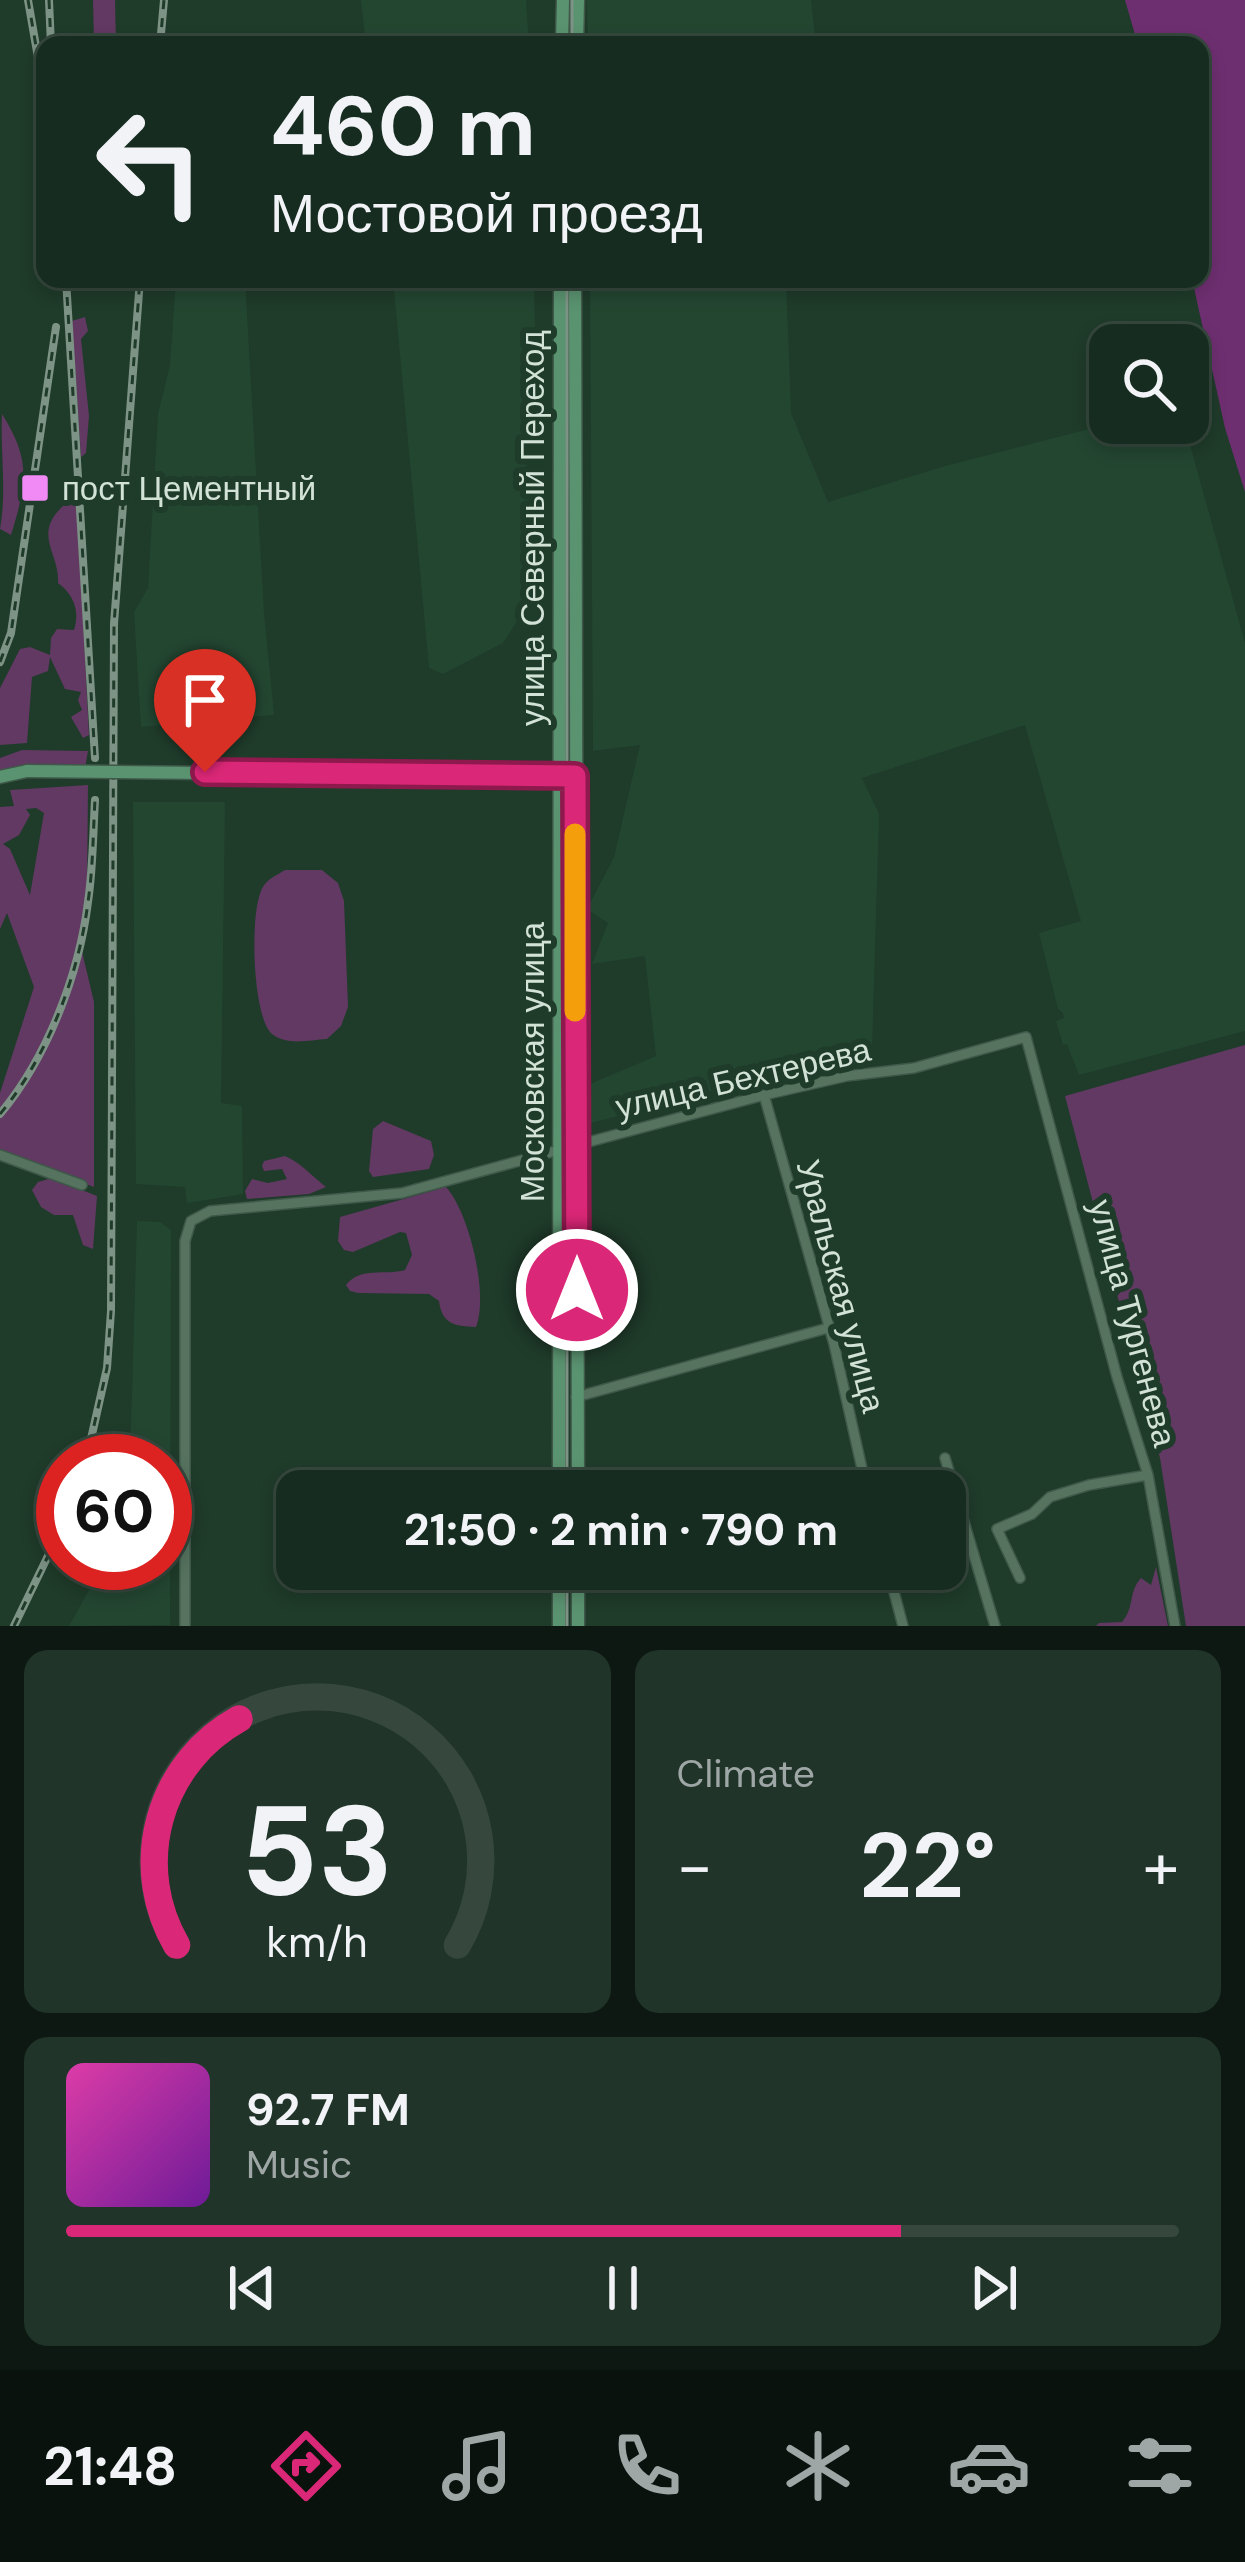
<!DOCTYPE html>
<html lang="en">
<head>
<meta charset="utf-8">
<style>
	body { margin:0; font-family:"DM Sans",sans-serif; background:#203429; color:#f1f3f6; height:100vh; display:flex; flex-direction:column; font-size:45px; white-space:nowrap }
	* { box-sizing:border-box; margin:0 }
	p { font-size:39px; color:#9ea7a5 }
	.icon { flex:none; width:66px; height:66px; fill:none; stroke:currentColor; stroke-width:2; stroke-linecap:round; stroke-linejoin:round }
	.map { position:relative; height:1626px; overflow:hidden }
	.side { display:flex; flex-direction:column; gap:24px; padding:24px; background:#0d1812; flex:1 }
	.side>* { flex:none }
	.top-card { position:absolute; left:36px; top:36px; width:1173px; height:252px; border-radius:24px; box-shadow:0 6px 18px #0003,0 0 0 3px #36483e; background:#172c20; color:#f1f3f6; overflow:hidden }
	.fabs { position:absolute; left:1089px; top:324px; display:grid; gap:24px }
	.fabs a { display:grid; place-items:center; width:120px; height:120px; border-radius:24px; background:#172c20; box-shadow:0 6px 18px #0003,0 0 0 3px #36483e; font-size:60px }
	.speed { position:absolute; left:36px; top:1434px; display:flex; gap:24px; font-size:60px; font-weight:700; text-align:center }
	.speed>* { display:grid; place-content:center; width:156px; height:156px; border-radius:50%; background:#172c20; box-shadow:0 6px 18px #0003,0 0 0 3px #36483e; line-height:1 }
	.speed .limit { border:18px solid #d22; background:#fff; color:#111 }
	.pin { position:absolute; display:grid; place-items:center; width:102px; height:102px; color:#fff; margin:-123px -51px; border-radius:50% 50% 50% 0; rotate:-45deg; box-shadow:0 0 12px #0007 }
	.pin .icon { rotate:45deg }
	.me { position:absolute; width:132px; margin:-66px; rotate:0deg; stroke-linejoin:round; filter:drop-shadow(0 0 9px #0008) }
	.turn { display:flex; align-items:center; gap:42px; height:252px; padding:0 36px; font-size:54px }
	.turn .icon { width:156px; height:156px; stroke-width:2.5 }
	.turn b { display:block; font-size:84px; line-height:102px }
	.big { font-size:90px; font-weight:700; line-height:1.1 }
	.side .widget { flex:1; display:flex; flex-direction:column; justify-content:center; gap:18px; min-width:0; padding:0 42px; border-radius:24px; background:#203429 }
	.side .dial { align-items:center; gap:0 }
	.dial svg { height:312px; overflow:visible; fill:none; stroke:#36483e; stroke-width:7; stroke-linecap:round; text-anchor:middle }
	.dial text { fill:#f1f3f6; stroke:none }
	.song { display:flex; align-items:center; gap:36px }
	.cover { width:144px; height:144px; border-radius:18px; background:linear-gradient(135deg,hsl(320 70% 55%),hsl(280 70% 35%)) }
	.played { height:12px; border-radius:6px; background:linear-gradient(90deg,#db2777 75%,#36483e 75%) }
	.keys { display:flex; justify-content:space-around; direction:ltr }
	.heat { display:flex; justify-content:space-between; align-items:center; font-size:66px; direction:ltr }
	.side .tiles { flex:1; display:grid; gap:24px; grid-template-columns:1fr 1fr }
	.widget:last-child { grid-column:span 2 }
	.trip { position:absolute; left:276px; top:1470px; width:690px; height:120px; border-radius:24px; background:#172c20; box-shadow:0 6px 18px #0003,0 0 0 3px #36483e; font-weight:700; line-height:120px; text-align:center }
	.dock { display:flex; height:192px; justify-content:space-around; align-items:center; background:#09120d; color:#9ea7a5 }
	.dock .icon { width:84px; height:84px }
	.dock .selected { color:#db2777 }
	.dock b { font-size:54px; color:#f1f3f6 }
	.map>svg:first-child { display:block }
	.built { fill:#234631 }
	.green { fill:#613962; fill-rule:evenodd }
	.water { fill:#6e2f70 }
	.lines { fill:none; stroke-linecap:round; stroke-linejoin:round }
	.minor-casing { stroke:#3f5849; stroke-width:12 }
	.major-casing { stroke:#3f5849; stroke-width:15 }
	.minor { stroke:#55735f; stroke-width:9 }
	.major { stroke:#5a9370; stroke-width:12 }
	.tram { stroke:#7d9385; stroke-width:3 }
	.rail-casing { stroke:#7d9385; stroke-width:8 }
	.rail { stroke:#1f3b2a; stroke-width:3; stroke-dasharray:9; stroke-linecap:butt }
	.major-bridge-casing { stroke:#3f5849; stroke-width:15; stroke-linecap:butt }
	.major-bridge { stroke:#5a9370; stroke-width:12 }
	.route-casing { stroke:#8e194d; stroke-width:30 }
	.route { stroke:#db2777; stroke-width:21 }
	.slow { stroke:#f59e0b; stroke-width:21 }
	.poi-dot { fill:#f18af4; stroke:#1f3b2a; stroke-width:4.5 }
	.labels { text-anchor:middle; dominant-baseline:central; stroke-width:12; stroke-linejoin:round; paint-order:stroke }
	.poi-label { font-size:33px; fill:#d2e2d7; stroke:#1f3b2a; text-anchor:start }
	.street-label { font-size:33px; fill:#d2e2d7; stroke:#1f3b2a }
</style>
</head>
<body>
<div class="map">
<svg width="1245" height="1626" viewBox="0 0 1245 1626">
	<rect width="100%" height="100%" fill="#1f3b2a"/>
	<!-- built -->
	<path class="built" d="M361,0H526L529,45H366Z
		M587,0H811L816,45H588Z
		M245,279L264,613L274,715L141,727L134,612L148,588L158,414L170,365L176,280Z
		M393,279H534L537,436L526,442L532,584L525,609L503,643L443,674L429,668Z
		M590,279H786L791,413L828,502L945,466L1112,423H1184L1245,643V1031L1079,1075L1067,1044L1063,1045L1056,1021L1064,1018L1063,1013L1058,1009L1039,933L1081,921L1025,725L862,778L879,814L872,1050L591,1123L590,1084L656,1056L645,956L592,964L608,923L587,909L614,857L640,745L593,751Z
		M133,802H225L221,1103L242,1106L243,1194L187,1203L185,1187L136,1184Z
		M137,1221L160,1222L171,1230L170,1625L69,1626L104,1563H165V1461H130Z"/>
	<!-- green -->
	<path class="green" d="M93,0H115L116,45H94Z
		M85,317L88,331L81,339L89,416L86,453L81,457L72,321Z
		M2,414C31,460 27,483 11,535L0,529C7,490 0,452 2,414Z
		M70,480H76L89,735L83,738L71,717L82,710L78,700L81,692L65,689L50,657L48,671L32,677L27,743L0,745V688L20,649L30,647L50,655L51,638L57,629L74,630C80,611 74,595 58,583C60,553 32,535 63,506L62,495Z
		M22,750L88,751L85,768L0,772V758Z
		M88,785L87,897L79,939L94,1002V1187L0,1151V1093L34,987L7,913L0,929V807L14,806L10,790ZM36,808L44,813L30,895L10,849L3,844L19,835L30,815L26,809Z
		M285,870H322L338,883L344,901L348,1007L341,1026L327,1039C309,1040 287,1046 272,1034C252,1017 249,909 263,887C267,879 277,875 285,870Z
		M1245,1045V1626H1186L1160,1458L1065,1096Z
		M383,1121L431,1141L434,1155L429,1169L373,1177L369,1171L373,1129Z
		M285,1156C300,1162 313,1177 326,1187L309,1194L247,1199L245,1191L252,1179L268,1183L287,1179L282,1169L264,1171L262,1166L264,1161Z
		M52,1178L97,1196L93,1249L83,1245L73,1215H54L41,1207L32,1190L38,1182Z
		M446,1187C469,1212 489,1294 476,1327C454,1326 442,1324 439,1301L429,1294L358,1293L350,1291L346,1285C361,1266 384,1276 405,1270L412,1255L406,1233L400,1232L353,1252L344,1250L338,1241L340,1217Z
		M1156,1567L1168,1626H1096L1099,1623L1122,1622C1135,1607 1128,1592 1141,1578L1151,1585Z"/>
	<!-- water -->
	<path class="water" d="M1125,0H1245V492L1225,428L1192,279H1200V45H1138Z"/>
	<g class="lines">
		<!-- minor casing -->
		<g class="minor-casing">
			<path id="minor" d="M764,1095L834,1344L867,1491
				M577,1145L764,1095L847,1076L914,1068L1026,1037L1117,1377L1148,1475L1175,1626
				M0,1155L82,1185
				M576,1397L828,1328
				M945,1458L995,1626
				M888,1569L903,1626
				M1020,1578L997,1529L1032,1514L1050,1497L1089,1485L1148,1475
				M185,1626V1241L191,1221L210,1211L402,1193L559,1150"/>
		</g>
		<!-- major casing -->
		<g class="major-casing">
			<path id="major" d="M562,45L563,0
				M577,45L578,0
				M575,279L578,1491
				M205,773L564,776
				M0,777L27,771
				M559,1491L560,279
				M559,1569V1626
				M578,1569V1626"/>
		</g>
		<!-- minor -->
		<use href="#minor" class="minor"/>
		<!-- major -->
		<use href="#major" class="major"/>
		<!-- tram -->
		<path class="tram" d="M572,45V0
			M567,1491V279
			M567,1569V1626"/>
		<!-- rail casing -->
		<g class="rail-casing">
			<path id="rail" d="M28,0L45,98
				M49,0L51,45
				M160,45L164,0
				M66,279L95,758
				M0,662L11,633L56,327
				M0,1114C47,1058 79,975 88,902C93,869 93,834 95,800
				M86,1461L107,1368L111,1311L114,624L140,279
				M14,1626L63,1525"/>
		</g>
		<!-- rail -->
		<use href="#rail" class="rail"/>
		<!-- major-bridge casing -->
		<g class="major-bridge-casing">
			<path id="major-bridge" d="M27,771L205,773"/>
		</g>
		<!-- major-bridge -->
		<use href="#major-bridge" class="major-bridge"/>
	</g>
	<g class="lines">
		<!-- route casing -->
		<g class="route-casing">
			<path id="route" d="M205,772L575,776L577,1290"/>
		</g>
		<!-- route -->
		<use href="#route" class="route"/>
		<!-- slow -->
		<path class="slow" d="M575,1011V834"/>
	</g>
	<!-- markers -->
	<rect class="poi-dot" x="20" y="473" width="30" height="30" rx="6"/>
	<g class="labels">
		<!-- poi labels -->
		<g class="poi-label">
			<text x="62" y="488">пост Цементный</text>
		</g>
		<!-- street labels -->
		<g class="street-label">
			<text transform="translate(532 528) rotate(-90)">улица Северный Переход</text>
			<text transform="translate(532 1062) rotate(-90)">Московская улица</text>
			<text transform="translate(743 1078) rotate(-13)">улица Бехтерева</text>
			<text transform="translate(841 1286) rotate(75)">Уральская улица</text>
			<text transform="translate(1133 1323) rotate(75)">улица Тургенева</text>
		</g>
	</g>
</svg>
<div class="fabs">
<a><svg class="icon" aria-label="search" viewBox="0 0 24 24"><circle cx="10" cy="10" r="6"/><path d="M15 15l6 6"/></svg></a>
</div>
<div class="speed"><div class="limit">60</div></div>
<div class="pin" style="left:205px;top:772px;background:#d93025"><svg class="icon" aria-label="arrive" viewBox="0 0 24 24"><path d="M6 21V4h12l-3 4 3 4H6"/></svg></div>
<svg class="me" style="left:577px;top:1290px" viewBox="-20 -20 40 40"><circle r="17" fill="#db2777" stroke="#fff" stroke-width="3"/><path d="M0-11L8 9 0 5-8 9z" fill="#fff"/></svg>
<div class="trip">21:50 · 2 min · 790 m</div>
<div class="top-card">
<div class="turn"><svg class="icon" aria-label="left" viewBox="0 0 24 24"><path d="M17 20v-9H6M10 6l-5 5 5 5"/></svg><div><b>460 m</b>Мостовой проезд</div></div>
</div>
</div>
<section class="side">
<div class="tiles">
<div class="widget dial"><svg viewBox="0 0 100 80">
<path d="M14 69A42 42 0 1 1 86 69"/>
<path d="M14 69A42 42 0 0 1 30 11" stroke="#db2777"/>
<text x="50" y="56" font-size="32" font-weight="700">53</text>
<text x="50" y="72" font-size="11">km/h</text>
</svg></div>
<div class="widget"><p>Climate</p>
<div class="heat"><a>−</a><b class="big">22°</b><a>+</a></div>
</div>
<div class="widget">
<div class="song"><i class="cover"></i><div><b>92.7 FM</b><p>Music</p></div></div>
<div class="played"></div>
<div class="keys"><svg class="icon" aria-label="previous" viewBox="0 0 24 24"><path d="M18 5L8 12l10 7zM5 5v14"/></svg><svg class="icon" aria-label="pause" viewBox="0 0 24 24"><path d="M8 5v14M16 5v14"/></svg><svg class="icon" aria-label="next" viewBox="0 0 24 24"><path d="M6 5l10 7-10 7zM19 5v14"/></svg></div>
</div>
</div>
</section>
<nav class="dock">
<b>21:48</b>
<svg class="icon selected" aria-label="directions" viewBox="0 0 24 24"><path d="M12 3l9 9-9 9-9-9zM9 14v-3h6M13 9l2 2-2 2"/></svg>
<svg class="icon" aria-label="music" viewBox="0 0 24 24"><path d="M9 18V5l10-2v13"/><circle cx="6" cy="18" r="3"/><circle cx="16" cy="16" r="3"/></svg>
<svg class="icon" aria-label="phone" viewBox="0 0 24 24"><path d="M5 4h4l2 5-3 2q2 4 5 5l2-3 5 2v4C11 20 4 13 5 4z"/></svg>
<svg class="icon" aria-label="climate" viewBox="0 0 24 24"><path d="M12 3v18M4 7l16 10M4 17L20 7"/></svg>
<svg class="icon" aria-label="car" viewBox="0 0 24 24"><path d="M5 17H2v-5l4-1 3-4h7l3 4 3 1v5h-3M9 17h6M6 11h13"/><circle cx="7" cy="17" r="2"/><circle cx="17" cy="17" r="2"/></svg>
<svg class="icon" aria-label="filters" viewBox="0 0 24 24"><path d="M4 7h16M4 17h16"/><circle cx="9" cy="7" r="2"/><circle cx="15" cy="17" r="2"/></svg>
</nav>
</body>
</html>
